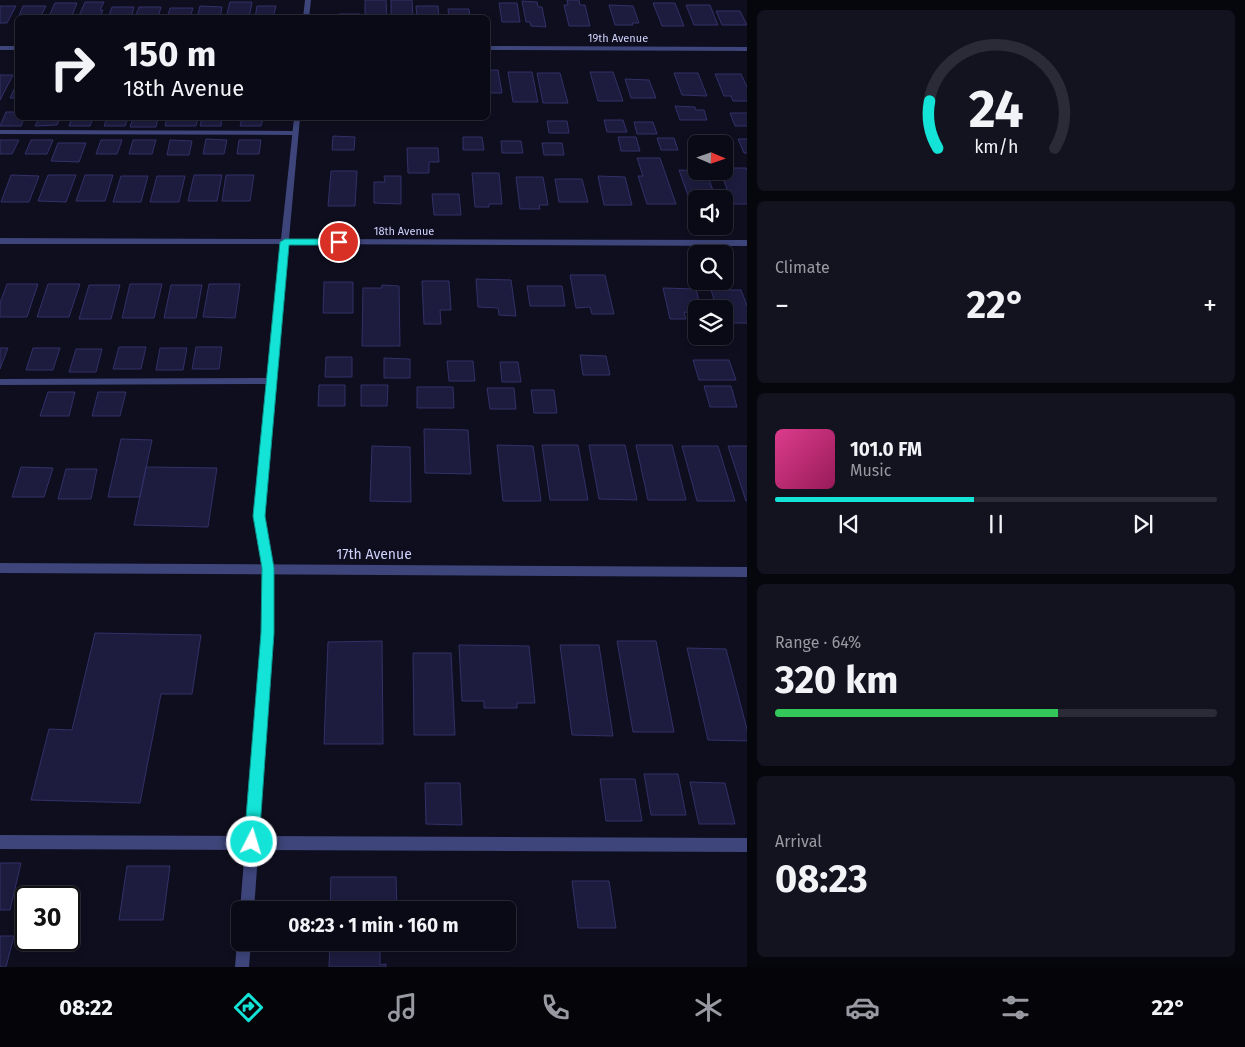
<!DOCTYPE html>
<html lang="en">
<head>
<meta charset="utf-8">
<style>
	body { margin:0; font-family:"Fira Sans",sans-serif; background:#131320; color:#f1f3f6; height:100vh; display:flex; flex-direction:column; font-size:19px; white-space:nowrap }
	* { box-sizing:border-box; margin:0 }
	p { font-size:16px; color:#999aa1 }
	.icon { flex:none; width:28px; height:28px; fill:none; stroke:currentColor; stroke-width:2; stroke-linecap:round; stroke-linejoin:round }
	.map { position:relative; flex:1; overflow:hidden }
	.details { display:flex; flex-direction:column; gap:10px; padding:10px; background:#06060d; width:498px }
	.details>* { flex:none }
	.hud { position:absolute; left:15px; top:15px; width:475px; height:105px; border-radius:8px; box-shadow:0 2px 8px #0003,0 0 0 1px #2a2b36; background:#0a0a17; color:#f1f3f6; overflow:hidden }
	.needle { width:32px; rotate:92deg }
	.fabs { position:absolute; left:688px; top:135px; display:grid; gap:10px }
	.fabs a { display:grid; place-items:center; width:45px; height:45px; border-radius:8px; background:#0a0a17; box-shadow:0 2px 8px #0003,0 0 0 1px #2a2b36; font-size:25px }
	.speed { position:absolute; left:15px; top:886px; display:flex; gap:10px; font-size:25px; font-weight:700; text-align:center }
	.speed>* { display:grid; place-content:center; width:65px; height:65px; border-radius:50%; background:#0a0a17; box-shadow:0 2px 8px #0003,0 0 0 1px #2a2b36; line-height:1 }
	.speed .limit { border:2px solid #111; border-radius:8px; background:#fff; color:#111 }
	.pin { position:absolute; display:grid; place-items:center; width:42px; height:42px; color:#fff; margin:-21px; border:2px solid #fff; border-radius:50%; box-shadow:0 1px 5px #0007 }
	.me { position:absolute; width:55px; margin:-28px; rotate:5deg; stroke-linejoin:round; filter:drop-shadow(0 0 4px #0008) }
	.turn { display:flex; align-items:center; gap:18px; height:105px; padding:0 25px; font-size:22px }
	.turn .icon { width:65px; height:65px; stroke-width:2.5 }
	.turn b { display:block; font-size:35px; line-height:42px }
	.big { font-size:38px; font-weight:700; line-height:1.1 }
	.details .tile { flex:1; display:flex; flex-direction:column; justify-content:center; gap:8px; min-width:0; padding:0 18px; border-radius:8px; background:#131320 }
	.details .dial { align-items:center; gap:0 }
	.dial svg { height:130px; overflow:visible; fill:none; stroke:#2a2b36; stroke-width:7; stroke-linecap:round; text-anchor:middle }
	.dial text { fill:#f1f3f6; stroke:none }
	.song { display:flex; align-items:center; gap:15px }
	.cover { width:60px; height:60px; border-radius:8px; background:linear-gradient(135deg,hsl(330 70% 55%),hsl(330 70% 35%)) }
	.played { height:5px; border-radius:2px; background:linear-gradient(90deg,#13e4d7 45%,#2a2b36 45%) }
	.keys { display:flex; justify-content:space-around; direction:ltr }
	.heat { display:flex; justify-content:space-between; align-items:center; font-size:28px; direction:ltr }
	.charge { height:8px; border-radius:4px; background:linear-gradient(90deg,#34c759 64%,#2a2b36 0) }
	.trip { position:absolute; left:231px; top:901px; width:285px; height:50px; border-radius:8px; background:#0a0a17; box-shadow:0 2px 8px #0003,0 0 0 1px #2a2b36; font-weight:700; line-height:50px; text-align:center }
	.dock { display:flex; height:80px; justify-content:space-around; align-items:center; background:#040409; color:#999aa1 }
	.dock .icon { width:35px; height:35px }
	.dock .active { color:#13e4d7 }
	.dock b { font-size:22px; color:#f1f3f6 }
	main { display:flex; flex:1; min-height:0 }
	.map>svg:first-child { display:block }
	.building { fill:#1d1c3e; stroke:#323068 }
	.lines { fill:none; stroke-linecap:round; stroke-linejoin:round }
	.service { fill:#3d457a; fill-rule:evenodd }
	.minor { fill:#3d457a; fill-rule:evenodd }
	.tertiary { fill:#3d457a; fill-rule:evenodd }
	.route { fill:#13e4d7; stroke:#0c948c }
	.labels { text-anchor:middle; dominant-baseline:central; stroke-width:5; stroke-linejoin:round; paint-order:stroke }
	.far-street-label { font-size:11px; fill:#d0d2fb; stroke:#0e0e1f }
	.street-label { font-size:14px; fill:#d0d2fb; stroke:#0e0e1f }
</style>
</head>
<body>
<main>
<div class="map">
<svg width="748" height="967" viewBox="0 0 748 967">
	<rect width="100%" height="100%" fill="#0e0e1f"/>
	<!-- building -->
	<path class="building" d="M365,0H386L387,18H365Z
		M391,0H412L413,18H391Z
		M567,0H579L580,5H585L590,26H569L564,5H568Z
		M522,1L537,2L538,7H542L546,27L531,26L530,22H526Z
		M85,2H104L100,10H103L100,18H78Z
		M230,2H252L249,18H226Z
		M55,3H77L71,18H48Z
		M499,3H517L520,22H502Z
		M653,3H675L684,26H662Z
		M609,5L633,6L639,23H632L633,25H615Z
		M686,5H710L718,25H694Z
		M0,6H16L7,23H0Z
		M23,6H46L40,18H18Z
		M200,6L222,7L220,18H197Z
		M257,6H276L273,18H255Z
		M416,6H438L439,18H417Z
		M112,7H134L131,18H108Z
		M139,7H161L158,18H135Z
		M170,8H193L190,18H167Z
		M448,9H469L470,18H449Z
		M716,11H740L747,25H722Z
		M339,14H360V18H339Z
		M488,70H498L502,93H488Z
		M508,72H532L538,102H513Z
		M590,72H613L623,101H598Z
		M537,73H560L568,103H543Z
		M674,73H698L707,96L682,95Z
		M715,74H741L748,89V101H733L731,96H724Z
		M0,75H13L0,100Z
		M625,79L649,80L656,98H631Z
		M18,81V98H10Z
		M675,106L695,107L696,110H704L707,120H680Z
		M6,112H18V118H24L21,126H0Z
		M730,113H748V126H735Z
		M39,118H60L57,125L35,126Z
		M72,118H93L90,126H69Z
		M107,118H128L125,126H104Z
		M133,118H158L156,127H130Z
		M167,118H198L196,126H165Z
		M202,118H222L221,126H200Z
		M242,118H263L261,126H240Z
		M604,120H623L627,132H607Z
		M547,121H567L569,133H549Z
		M634,122H653L657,134H637Z
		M333,136L355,137L354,150H332Z
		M463,137H482L484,150H463Z
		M618,137H636L640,151H621Z
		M698,137L718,138L721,144H701Z
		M657,138H674L678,150H661Z
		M206,139L227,140L224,154H203Z
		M738,139H748V153H744Z
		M0,140H19L12,154H0Z
		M31,140H53L47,154H25Z
		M101,140H122L117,154H96Z
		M133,140H156L152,154H129Z
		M170,140L192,141L189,155H167Z
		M239,140H261L259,154H237Z
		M501,141H521L523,153H502Z
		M58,143H86L79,162L51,161Z
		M542,143H562L564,155H544Z
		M407,148H438L439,162H429V173H408Z
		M637,158H660L676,204H647L638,176H643Z
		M724,168H746L748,172V204H733L720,171H724Z
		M679,170L706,171L716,199H696V204H691Z
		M331,171H357L355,206H328Z
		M472,173H499L502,204H489V207H475Z
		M11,175L39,176L29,202H1Z
		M48,175H76L66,202L38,201Z
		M85,175H113L105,201H76Z
		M194,175H222L217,201H188Z
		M226,175H254L250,201H222Z
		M121,176H148L141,202H113Z
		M157,176H185L179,202H150Z
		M384,176H401V204L374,203V182H385Z
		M598,176L625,177L632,205H604Z
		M516,177H543L548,205H539L540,209H520Z
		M555,179H582L588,202H559Z
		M432,194H459L461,215H434Z
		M570,275H605L614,314H592L590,307L576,308Z
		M476,279L511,280L516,316L499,315L498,308L478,307Z
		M422,281H449L451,310H440L441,324H424Z
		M324,282H353V313H323Z
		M7,284H38L27,317H0V303Z
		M48,284H80L69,317H37Z
		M130,284H162L154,318H122Z
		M209,284H240L235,318L203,317Z
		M89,285H120L111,319H79Z
		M171,285H202L196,318H164Z
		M382,285L399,286L400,346H362L363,288H382Z
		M527,286H562L565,306H530Z
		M663,288L696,289L701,309H696V313L684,312L686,319H670Z
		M711,290H741L748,308V323H724V309H717Z
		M119,347H146L141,369H113Z
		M196,347H222L219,369H192Z
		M0,348H8L0,369Z
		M33,348H60L53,370H26Z
		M160,348H187L183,370H156Z
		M76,349H102L96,372H69Z
		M580,355L606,356L610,375H583Z
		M326,357H352V377H325Z
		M384,358L410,359V378H384Z
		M693,360H729L736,380H699Z
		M447,361H473L475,381H449Z
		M500,362H518L521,382H502Z
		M319,385H345V406H318Z
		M361,385H388L387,406H361Z
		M704,386H731L737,407H710Z
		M417,387H453L454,408H417Z
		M487,388H514L516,409H490Z
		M531,390H554L557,413H534Z
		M48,392H75L69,416H40Z
		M98,392H126L120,416H92Z
		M424,429L468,430L471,474L425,473Z
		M121,439L152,440L140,497H108Z
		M497,445L533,446L541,501H503Z
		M542,445H578L588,500H550Z
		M589,445H625L637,500L599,499Z
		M636,445H672L686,500H648Z
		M372,446L410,447L411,502L370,501Z
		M682,446H718L735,501H697Z
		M728,446H748V501H746Z
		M21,467L53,468L44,497H12Z
		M146,467L217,468L208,527L134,525Z
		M66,469H97L91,499H58Z
		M95,633L201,635L192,694H161L140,803L31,800L49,729L72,730Z
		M382,641L383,744H324L328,642Z
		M617,641H656L674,732H633Z
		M459,645L529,646L535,703H517V708H484V701H462Z
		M560,645H599L613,736L572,735Z
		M687,648L726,649L748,733V741L708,740Z
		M413,653H451L455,735H414Z
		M644,774H678L686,815H651Z
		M600,779H635L642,821H606Z
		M690,782L725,783L735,824H699Z
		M425,783H460L462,825L426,824Z
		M0,863H21L10,910H0Z
		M127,866H170L163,920H119Z
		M331,877H396L397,910H330Z
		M572,881H609L616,928H578Z
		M0,936H14L6,967H0Z
		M330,942H380V965L386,964V967H329Z"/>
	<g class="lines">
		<!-- service -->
		<path class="service" d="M0,130L295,131L299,133L295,135L0,134Z
			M272,378L277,381L272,384L0,385V379Z
			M0,835L748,838V852L0,849Z"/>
		<!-- minor -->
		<path class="minor" d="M305,0H311L309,18H303Z
			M0,46H18V50H0Z
			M488,46L748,47V51L488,50Z
			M294,118H300L289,239L748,240V246L289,244L264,516L273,569L274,633L254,910H240L262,633L263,569L254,516L281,244H0V238L281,239Z
			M239,937L240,942H251L249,967H235L237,942Z"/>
		<!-- tertiary -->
		<path class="tertiary" d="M0,563L748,567V577L0,573Z"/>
	</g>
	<!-- route -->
	<path class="route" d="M285,239H339L343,242L339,245H289L265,516L274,568V633L259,842L257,847L252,850L247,847L244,842L261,633L262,568L253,516L280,242Z"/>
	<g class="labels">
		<!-- far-street labels -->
		<g class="far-street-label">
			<text x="618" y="38">19th Avenue</text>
			<text x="404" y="231">18th Avenue</text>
		</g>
		<!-- street labels -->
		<g class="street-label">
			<text x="374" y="554">17th Avenue</text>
		</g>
	</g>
</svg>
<div class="fabs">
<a><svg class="needle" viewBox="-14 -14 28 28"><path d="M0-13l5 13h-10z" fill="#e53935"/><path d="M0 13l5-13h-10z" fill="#999aa1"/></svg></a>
<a><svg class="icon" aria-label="sound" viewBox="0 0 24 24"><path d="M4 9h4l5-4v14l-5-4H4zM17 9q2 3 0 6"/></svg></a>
<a><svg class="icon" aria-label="search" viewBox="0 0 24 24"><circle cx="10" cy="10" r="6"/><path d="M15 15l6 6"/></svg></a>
<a><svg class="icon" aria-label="layers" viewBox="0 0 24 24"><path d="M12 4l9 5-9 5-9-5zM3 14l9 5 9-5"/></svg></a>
</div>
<div class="speed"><div class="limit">30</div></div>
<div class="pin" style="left:339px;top:242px;background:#d93025"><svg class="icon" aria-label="arrive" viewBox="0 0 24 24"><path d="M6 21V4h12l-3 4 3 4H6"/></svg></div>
<svg class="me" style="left:252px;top:842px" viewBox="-20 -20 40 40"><circle r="17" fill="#13e4d7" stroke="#fff" stroke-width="3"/><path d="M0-11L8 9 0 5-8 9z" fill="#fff"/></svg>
<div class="trip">08:23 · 1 min · 160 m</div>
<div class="hud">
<div class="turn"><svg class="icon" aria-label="right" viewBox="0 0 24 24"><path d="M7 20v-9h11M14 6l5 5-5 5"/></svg><div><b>150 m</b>18th Avenue</div></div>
</div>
</div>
<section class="details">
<div class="tile dial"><svg viewBox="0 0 100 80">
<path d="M14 69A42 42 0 1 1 86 69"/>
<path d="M14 69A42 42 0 0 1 9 40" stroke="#13e4d7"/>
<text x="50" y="56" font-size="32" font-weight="700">24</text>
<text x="50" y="72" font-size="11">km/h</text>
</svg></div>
<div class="tile"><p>Climate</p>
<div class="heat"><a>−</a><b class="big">22°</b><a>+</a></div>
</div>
<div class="tile">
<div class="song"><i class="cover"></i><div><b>101.0 FM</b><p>Music</p></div></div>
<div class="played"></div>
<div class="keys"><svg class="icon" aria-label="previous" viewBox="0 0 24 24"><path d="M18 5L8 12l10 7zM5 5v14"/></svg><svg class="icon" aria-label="pause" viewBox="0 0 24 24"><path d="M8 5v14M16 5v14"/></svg><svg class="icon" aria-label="next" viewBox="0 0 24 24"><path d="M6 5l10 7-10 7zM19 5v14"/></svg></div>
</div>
<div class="tile"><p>Range · 64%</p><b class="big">320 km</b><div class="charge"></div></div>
<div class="tile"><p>Arrival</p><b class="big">08:23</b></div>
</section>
</main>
<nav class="dock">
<b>08:22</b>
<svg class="icon active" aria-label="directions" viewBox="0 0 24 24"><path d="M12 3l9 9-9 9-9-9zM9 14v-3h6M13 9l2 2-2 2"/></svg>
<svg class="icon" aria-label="music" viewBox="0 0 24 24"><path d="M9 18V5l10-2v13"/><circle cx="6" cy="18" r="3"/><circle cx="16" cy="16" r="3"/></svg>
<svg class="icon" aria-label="phone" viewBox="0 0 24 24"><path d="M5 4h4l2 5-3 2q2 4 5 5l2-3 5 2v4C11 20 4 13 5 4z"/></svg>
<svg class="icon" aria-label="climate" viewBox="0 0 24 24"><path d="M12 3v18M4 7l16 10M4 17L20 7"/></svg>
<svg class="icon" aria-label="car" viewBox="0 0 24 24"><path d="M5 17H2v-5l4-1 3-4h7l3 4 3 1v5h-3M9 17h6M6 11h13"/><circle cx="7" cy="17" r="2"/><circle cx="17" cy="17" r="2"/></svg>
<svg class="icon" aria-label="filters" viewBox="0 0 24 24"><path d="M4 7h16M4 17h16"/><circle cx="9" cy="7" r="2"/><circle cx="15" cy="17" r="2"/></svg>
<b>22°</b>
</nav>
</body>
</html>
